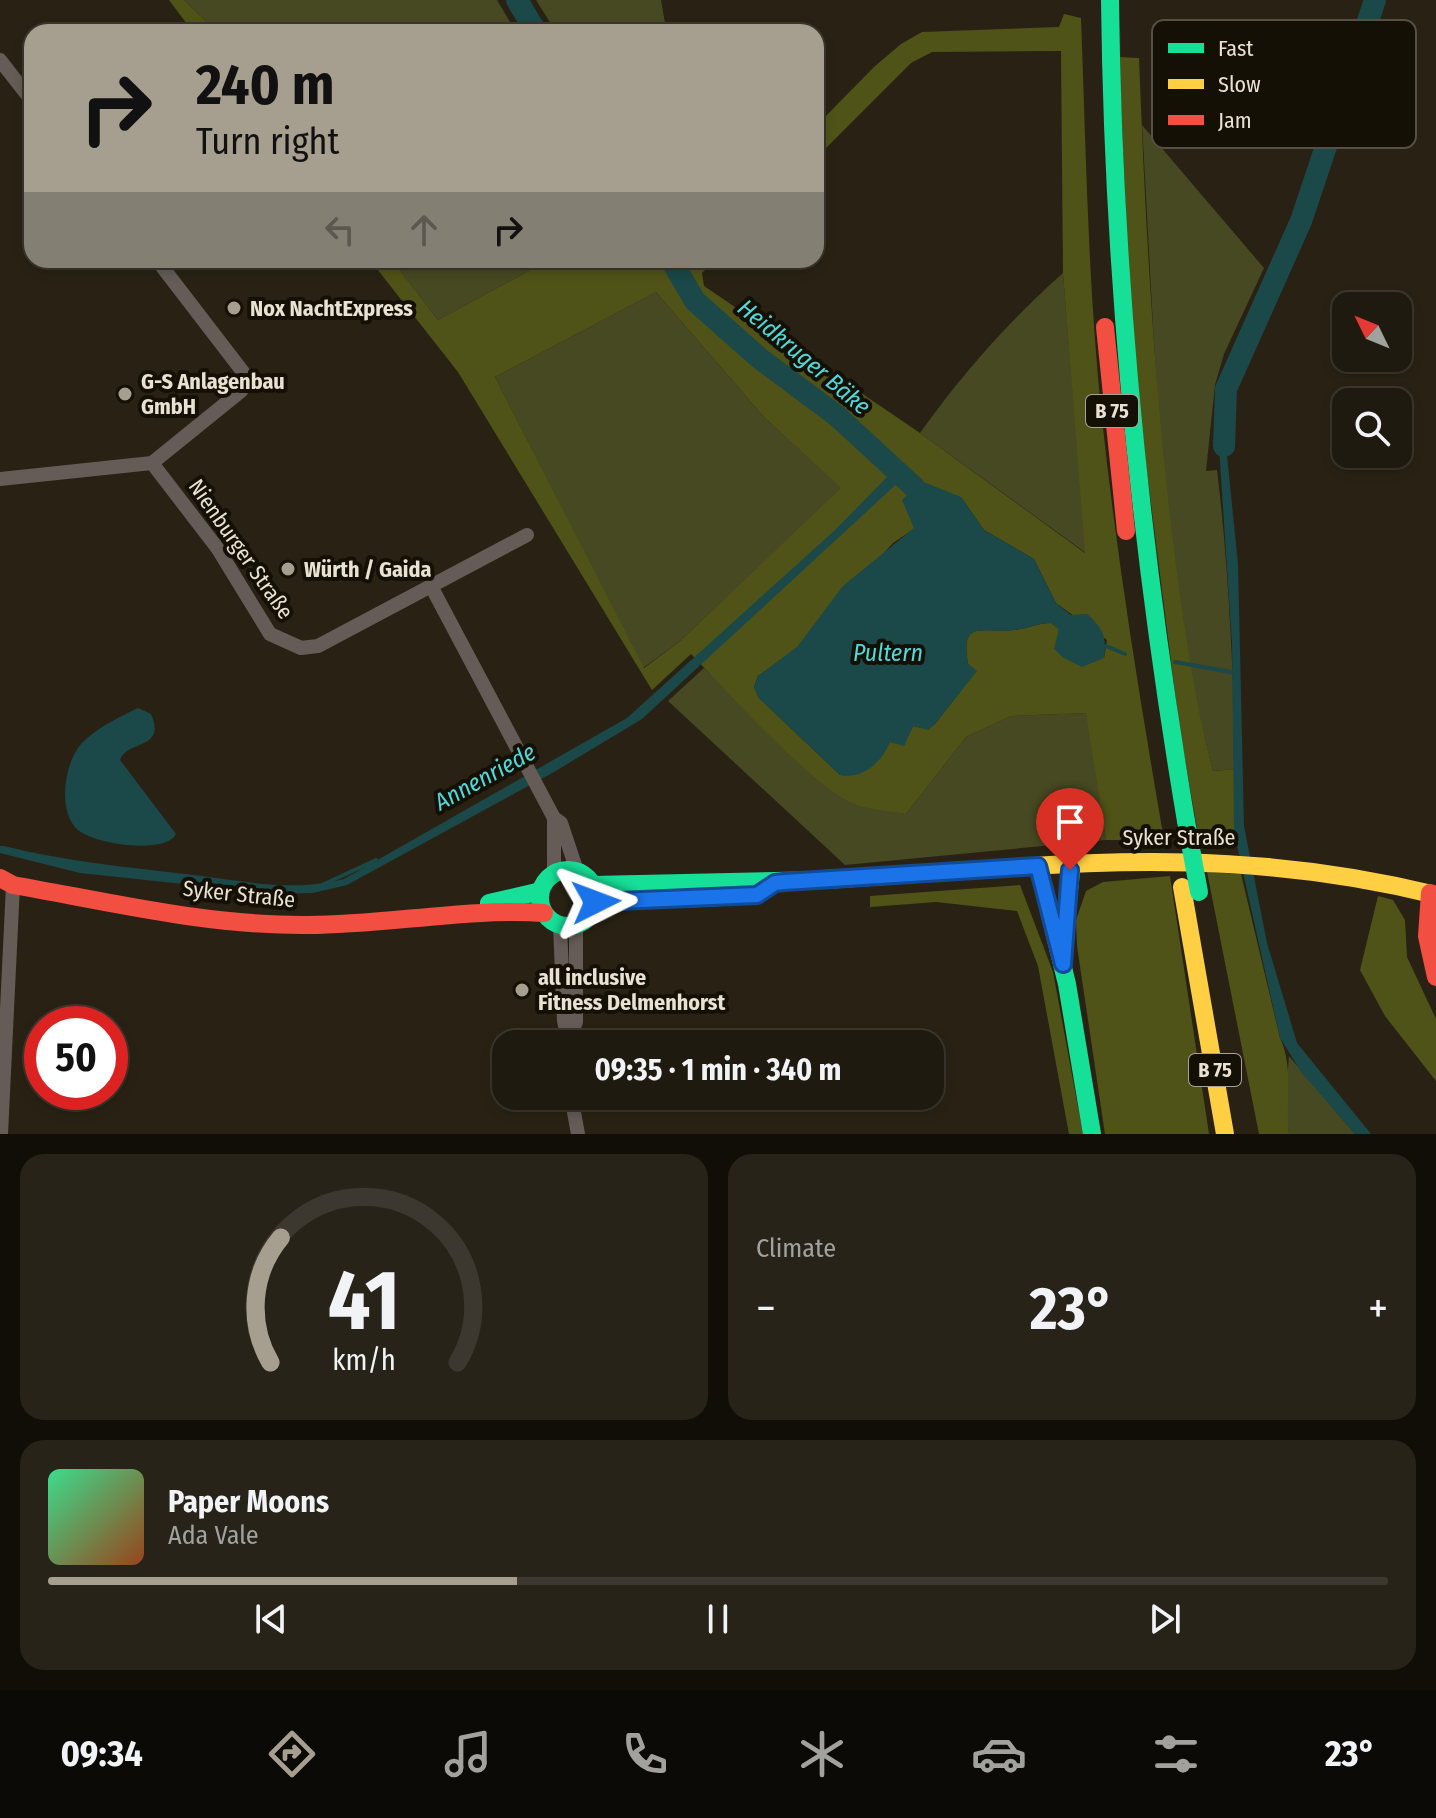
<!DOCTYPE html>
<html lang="en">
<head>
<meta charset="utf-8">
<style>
	body { margin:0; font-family:"Fira Sans Condensed",sans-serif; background:#272318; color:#f1f3f6; height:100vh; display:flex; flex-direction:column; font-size:30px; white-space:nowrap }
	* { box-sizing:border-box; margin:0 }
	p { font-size:26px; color:#a1a19e }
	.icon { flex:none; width:44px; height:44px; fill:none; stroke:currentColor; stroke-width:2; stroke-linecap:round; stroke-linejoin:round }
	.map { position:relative; height:1134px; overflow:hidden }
	.side { display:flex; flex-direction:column; gap:20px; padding:20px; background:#110e08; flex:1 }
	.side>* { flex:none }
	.hud { position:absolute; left:24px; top:24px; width:800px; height:244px; border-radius:24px; box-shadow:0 4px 12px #0003,0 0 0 2px #3c382f; background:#a69f90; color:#111; overflow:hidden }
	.needle { width:52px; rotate:313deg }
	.buttons { position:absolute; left:1332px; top:292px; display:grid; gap:16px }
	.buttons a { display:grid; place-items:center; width:80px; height:80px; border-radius:16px; background:#1f1a0f; box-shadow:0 4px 12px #0003,0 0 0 2px #3c382f; font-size:40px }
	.speed { position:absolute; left:24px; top:1006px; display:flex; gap:16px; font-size:40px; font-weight:700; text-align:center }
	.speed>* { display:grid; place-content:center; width:104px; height:104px; border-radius:50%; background:#1f1a0f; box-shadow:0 4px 12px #0003,0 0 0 2px #3c382f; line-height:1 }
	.speed .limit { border:12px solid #d22; background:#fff; color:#111 }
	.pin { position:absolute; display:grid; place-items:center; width:68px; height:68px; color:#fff; margin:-82px -34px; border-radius:50% 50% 50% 0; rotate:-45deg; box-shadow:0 0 8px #0007 }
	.pin .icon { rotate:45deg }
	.me { position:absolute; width:88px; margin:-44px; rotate:87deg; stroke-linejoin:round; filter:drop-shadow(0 0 6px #0008) }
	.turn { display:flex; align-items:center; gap:28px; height:168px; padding:0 40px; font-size:36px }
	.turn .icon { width:104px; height:104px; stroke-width:2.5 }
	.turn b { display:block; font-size:56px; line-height:68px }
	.lanes { display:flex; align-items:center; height:76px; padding:0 40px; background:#0003; justify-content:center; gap:40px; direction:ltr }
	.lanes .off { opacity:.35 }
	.big { font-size:60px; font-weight:700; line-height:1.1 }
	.side .card { flex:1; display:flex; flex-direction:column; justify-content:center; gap:12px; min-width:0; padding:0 28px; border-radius:24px; background:#272318 }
	.side .dial { align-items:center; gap:0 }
	.dial svg { height:208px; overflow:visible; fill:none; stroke:#3c382f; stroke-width:7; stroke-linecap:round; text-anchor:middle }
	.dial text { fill:#f1f3f6; stroke:none }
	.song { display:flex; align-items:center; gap:24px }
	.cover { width:96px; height:96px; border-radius:12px; background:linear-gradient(135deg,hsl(150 70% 55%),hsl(20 70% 35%)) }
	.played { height:8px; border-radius:4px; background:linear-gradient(90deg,#a69f90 35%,#3c382f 35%) }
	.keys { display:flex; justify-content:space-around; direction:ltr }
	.heat { display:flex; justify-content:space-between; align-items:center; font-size:44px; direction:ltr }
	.side .tiles { flex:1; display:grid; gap:20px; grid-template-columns:1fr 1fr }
	.card:last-child { grid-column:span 2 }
	.trip { position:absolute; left:492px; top:1030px; width:452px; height:80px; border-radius:24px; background:#1f1a0f; box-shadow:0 4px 12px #0003,0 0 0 2px #3c382f; font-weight:700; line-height:80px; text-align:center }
	.dock { display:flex; height:128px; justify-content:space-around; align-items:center; background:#0c0a06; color:#a1a19e }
	.dock .icon { width:56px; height:56px }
	.dock .active { color:#a69f90 }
	.dock b { font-size:36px; color:#f1f3f6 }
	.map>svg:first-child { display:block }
	.green { fill:#464921 }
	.forest { fill:#505317; fill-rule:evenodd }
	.water { fill:#1b4848 }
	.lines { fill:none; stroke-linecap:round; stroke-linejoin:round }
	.stream { stroke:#1b4848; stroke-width:4 }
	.river { stroke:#1b4848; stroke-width:22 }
	.street { stroke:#655c58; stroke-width:14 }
	.fast { stroke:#16e098; stroke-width:18 }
	.slow { stroke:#ffcf43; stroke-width:18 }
	.jam { stroke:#f24e42; stroke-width:18 }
	.fast-bridge { stroke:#16e098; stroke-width:18 }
	.route-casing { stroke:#114b97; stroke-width:20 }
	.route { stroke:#1a73e8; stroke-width:14 }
	.poi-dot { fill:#a69f90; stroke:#151006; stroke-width:3 }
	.labels { text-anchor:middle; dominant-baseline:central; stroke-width:8; stroke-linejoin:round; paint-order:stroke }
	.shield { fill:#151006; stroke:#a9a396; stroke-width:2 }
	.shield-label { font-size:20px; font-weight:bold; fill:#e9e2d3 }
	.poi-label { font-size:22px; font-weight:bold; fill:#e9e2d3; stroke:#151006; text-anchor:start }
	.street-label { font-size:22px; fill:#e9e2d3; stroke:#151006 }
	.water-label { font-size:24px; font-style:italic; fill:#4edadd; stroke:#151006 }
	.key { fill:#151006; stroke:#554f44; stroke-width:2 }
	.key-label { font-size:22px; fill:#e9e2d3 }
</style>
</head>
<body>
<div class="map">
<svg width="1436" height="1134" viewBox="0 0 1436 1134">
	<rect width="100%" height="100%" fill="#292214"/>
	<!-- green -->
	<path class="green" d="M184,0H497L516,32H217Z
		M536,0H661L666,29L665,32H556Z
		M1142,125L1264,268L1224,354L1215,385L1206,471L1217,470C1229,569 1233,669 1236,769L1213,771C1158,562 1155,340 1142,125Z
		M392,260H549L438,320Z
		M1063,273L1086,553L920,433C963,373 1008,322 1063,273Z
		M656,292L763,416L842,488L679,642L643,668L495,377Z
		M704,668L803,766L854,804L906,814L966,737L1011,716L1087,713L1106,840L845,865L668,701Z
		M1289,1056L1355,1134H1289L1285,1105Z"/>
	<!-- forest -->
	<path class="forest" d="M169,0H184L217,32H193Z
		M1064,14L1081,18C1086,152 1088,286 1102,419C1117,560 1140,700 1164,840H1106L1086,713L1011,716L966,737L906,814C890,811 872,810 857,805C817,792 724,688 691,654L652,690L458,372L370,260H392L438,320L549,260H668L681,282L685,279L674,260H715L702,273L704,286L920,433L1085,553L1063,273L1061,51L932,52L911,63L816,158V126L874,67L901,44L922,32L1059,27ZM656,292L763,416L841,488L679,642L644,668L495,377ZM961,497L984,530L1034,559L1056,603L1107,640L1104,658L1058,636L1059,629L1051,623C1038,623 1027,629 1014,630C982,634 960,618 968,664L976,671L935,724L928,729L913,726L904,745L890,742L840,775L759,698L754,687L758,676L797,648L893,543Z
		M1119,57L1139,58C1145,214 1153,370 1171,525C1181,608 1192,690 1213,771L1236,769L1235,843L1199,839L1180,732L1132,354Z
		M1207,872L1241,874L1280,1038C1294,1067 1285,1102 1289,1134H1259Z
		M1170,876L1209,1134H1105L1077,946L1076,920L1086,891L1103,882Z
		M1020,885L1053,972L1083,1134H1069L1038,966L1017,911L936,902L870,907V896Z
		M1378,896L1393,900L1405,920L1407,957L1436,1019V1081L1385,1016L1360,970Z"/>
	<!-- water -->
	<path class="water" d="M1223,416L1238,564L1244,826L1267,943L1297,1043L1371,1134H1355L1302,1073L1280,1038L1234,832L1232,644L1218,432Z
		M895,469L904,477L642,719L554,772L347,885L313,893L276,894L80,873L0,853V846H4C64,861 124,867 186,874C240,880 290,893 344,879L627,718L834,531Z
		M921,481L961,497L984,530L1034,559L1056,603L1071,615L1087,614C1103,628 1107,637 1104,658L1082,667L1064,658L1054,649L1059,629L1051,623C1038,623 1027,629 1014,630C983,634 960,618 968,664L977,671L935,724L928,730L913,726L904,746L890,742C882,762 862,780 840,775L759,698L754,687L758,676L797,647L843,586L914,528L902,500Z
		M138,708L151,714C167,750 127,740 120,760L176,834C165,855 94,844 78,830C57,811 64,764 81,744C96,728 119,717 138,708Z"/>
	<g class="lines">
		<!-- stream -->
		<path class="stream" d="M1106,646L1125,654
			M1175,662L1236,673
			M322,885L376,860"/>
		<!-- river -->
		<path class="river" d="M517,0L536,32
			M671,260L695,301L758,357L837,416L914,487
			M1224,446L1226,389L1301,221L1375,0"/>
		<!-- street -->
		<path class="street" d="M0,60L32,101
			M152,463L218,549L270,634L301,648L318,646L527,535
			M0,479L152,463L241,391L245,384L243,372L157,260
			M431,586L554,818L561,823L577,871
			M554,873V818
			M560,925L564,1021L569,1044
			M569,1040L576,1022V925
			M571,1096L578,1134
			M1,1134L13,885"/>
		<!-- fast -->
		<path class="fast" d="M1110,0C1113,276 1140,548 1186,821
			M1038,866L1067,984L1092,1134
			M540 898a28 28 0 1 1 56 0a28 28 0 1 1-56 0Z
			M593,885L826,880L1019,867
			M489,903L541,891
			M1064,937L1072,863"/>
		<!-- slow -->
		<path class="slow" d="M1019,867C1163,857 1295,860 1436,895
			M1182,887L1225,1134
			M596,902L638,900"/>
		<!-- jam -->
		<path class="jam" d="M1105,327L1126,531
			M0,878L13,885C110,902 208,926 308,925C387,925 464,908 544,913
			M1430,893L1427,936L1436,977
			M682,899L757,895L771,885"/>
		<!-- fast-bridge -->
		<path class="fast-bridge" d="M1186,821L1199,892"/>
	</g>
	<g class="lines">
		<!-- route casing -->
		<g class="route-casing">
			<path id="route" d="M596,902L757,895L775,883L784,882L1038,866L1063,964L1070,870"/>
		</g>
		<!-- route -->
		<use href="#route" class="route"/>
	</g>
	<!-- markers -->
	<g class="poi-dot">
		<circle cx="234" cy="308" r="8"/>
		<circle cx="125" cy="394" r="8"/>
		<circle cx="288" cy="569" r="8"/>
		<circle cx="522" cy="990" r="8"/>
	</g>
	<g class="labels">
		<!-- shield labels -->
		<g class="shield">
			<rect x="1086" y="395" width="52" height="32" rx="6"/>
			<rect x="1189" y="1054" width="52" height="32" rx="6"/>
		</g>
		<g class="shield-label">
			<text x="1112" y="411">B 75</text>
			<text x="1215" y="1070">B 75</text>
		</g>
		<!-- poi labels -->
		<g class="poi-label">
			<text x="250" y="308">Nox NachtExpress</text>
			<text x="141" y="381">G-S Anlagenbau<tspan x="141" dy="25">GmbH</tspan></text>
			<text x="304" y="569">Würth / Gaida</text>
			<text x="538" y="977">all inclusive<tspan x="538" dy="25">Fitness Delmenhorst</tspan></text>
		</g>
		<!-- street labels -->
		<g class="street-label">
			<text transform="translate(241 549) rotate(55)">Nienburger Straße</text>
			<text x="1179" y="837">Syker Straße</text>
			<text transform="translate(239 894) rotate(6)">Syker Straße</text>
		</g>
		<!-- water labels -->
		<g class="water-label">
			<text transform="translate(804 357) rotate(40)">Heidkruger Bäke</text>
			<text x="888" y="653">Pultern</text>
			<text transform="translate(485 777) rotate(-29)">Annenriede</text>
		</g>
	</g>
	<!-- legend -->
	<rect x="1152" y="20" width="264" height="128" rx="12" class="key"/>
	<rect x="1168" y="43" width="36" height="10" fill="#16e098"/>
	<rect x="1168" y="79" width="36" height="10" fill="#ffcf43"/>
	<rect x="1168" y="115" width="36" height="10" fill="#f24e42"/>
	<g class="key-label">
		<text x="1218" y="56">Fast</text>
		<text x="1218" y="92">Slow</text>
		<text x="1218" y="128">Jam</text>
	</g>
</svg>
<div class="buttons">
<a><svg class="needle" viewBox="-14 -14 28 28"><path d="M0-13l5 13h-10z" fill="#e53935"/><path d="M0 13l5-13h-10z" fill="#a1a19e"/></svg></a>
<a><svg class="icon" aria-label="search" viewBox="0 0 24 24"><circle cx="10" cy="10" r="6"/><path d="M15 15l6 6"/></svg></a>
</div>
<div class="speed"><div class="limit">50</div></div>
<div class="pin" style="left:1070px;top:870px;background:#d93025"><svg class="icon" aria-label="arrive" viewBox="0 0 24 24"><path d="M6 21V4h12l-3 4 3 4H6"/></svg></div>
<svg class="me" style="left:596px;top:902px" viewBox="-20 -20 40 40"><path d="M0-17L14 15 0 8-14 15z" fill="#1a73e8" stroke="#fff" stroke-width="4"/></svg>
<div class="trip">09:35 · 1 min · 340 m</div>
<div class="hud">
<div class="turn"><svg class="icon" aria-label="right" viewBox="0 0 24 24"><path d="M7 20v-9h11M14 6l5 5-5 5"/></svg><div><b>240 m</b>Turn right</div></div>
<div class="lanes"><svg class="icon off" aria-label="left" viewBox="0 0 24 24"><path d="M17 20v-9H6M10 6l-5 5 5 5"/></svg><svg class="icon off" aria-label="ahead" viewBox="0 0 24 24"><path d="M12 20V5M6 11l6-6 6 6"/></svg><svg class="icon" aria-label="right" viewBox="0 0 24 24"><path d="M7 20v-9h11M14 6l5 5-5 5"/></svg></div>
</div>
</div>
<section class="side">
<div class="tiles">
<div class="card dial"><svg viewBox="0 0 100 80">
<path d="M14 69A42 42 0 1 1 86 69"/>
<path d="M14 69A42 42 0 0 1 18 21" stroke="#a69f90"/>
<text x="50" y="56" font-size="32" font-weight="700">41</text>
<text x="50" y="72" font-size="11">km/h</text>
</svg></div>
<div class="card"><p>Climate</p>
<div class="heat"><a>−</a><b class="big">23°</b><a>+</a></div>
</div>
<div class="card">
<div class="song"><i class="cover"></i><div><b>Paper Moons</b><p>Ada Vale</p></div></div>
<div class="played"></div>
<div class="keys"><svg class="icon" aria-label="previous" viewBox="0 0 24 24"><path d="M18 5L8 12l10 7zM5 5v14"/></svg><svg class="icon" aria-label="pause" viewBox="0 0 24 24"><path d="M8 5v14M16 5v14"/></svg><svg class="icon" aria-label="next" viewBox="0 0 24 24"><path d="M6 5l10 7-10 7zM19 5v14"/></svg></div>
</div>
</div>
</section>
<nav class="dock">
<b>09:34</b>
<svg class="icon active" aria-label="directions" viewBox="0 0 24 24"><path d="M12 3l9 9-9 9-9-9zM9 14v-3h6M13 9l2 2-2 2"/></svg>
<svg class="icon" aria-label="music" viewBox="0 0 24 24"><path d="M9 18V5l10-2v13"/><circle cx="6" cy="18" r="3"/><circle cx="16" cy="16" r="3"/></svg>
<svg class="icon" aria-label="phone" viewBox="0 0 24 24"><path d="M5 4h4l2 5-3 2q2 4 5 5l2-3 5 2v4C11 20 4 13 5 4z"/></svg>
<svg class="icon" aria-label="climate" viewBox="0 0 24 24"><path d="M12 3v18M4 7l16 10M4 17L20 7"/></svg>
<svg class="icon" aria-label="car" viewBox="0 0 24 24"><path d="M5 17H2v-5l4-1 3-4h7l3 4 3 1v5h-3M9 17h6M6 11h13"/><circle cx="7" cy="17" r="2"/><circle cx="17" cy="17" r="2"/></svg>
<svg class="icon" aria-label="filters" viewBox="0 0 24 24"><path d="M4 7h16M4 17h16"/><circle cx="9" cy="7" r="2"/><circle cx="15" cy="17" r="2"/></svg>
<b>23°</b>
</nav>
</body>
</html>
